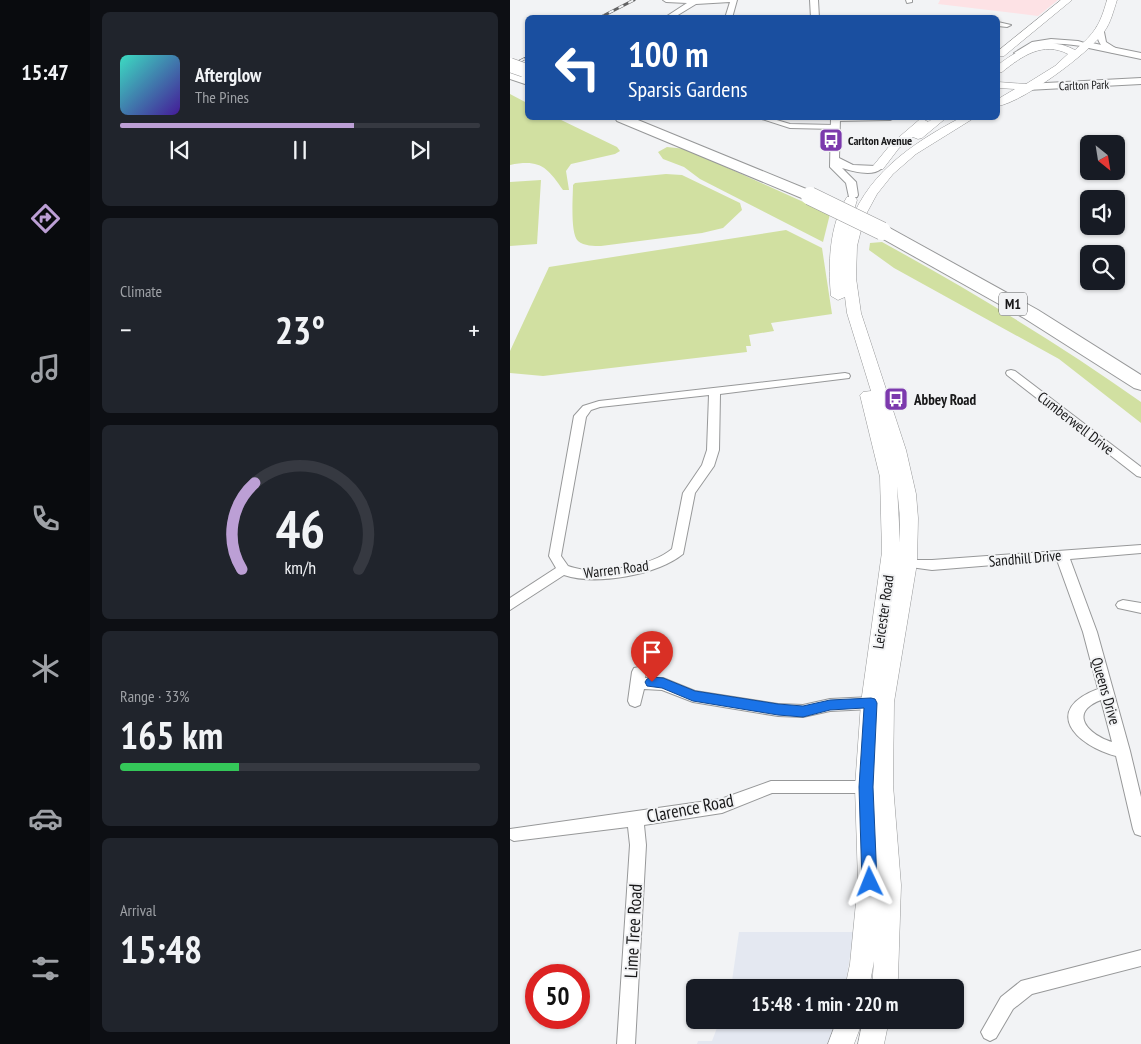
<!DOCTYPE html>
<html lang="en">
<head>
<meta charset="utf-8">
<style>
	body { margin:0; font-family:"PT Sans Narrow",sans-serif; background:#20242c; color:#f1f3f6; height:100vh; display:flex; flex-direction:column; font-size:19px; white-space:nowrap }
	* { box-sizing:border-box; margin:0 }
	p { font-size:16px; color:#9ea1a6 }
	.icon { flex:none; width:28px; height:28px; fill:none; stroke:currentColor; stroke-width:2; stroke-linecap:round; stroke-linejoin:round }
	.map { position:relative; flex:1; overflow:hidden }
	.drawer { display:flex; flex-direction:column; gap:12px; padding:12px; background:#0d0f14; width:420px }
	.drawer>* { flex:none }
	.banner { position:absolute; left:15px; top:15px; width:475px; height:105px; border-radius:8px; box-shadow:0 1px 4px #0004; background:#1a4fa0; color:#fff; overflow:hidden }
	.needle { width:32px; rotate:150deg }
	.fabs { position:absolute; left:570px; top:135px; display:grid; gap:10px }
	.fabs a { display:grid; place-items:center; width:45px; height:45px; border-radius:8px; background:#171b24; box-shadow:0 1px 4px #0004; font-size:25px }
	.speed { position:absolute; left:15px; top:964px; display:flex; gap:10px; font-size:25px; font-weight:700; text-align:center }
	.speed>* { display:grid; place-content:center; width:65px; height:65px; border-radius:50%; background:#171b24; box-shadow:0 1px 4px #0004; line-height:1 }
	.speed .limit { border:8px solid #d22; background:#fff; color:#111 }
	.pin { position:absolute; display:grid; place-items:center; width:42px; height:42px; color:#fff; margin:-51px -21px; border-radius:50% 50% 50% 0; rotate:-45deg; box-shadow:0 0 5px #0007 }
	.pin .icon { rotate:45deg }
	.me { position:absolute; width:55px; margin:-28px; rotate:358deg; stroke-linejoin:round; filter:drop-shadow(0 0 4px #0008) }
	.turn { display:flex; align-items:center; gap:18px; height:105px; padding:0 20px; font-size:22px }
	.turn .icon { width:65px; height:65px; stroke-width:2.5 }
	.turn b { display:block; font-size:35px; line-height:42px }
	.big { font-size:38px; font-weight:600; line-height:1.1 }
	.drawer .card { flex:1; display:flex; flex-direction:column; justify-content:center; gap:8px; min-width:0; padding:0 18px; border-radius:8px; background:#20242c }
	.drawer .dial { align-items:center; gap:0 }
	.dial svg { height:130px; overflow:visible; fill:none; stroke:#363941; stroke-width:7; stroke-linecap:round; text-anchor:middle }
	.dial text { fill:#f1f3f6; stroke:none }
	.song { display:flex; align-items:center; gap:15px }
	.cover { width:60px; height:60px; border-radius:8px; background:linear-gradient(135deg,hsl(170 70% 55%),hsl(260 70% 35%)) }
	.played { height:5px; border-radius:2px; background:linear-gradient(90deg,#bc9fd5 65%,#363941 65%) }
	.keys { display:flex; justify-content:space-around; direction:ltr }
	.heat { display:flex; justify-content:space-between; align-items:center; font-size:28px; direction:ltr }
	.charge { height:8px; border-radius:4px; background:linear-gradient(90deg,#34c759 33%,#363941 0) }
	.trip { position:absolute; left:176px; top:979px; width:278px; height:50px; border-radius:8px; background:#171b24; box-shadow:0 1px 4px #0004; font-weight:600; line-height:50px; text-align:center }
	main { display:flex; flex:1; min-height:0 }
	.tab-bar { display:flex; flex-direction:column; width:90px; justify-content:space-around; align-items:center; background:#090b0e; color:#9ea1a6 }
	.tab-bar .icon { width:35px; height:35px }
	.tab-bar .current { color:#bc9fd5 }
	.tab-bar b { font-size:22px; color:#f1f3f6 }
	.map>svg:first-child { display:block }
	.built { fill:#e4e8f1 }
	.education { fill:#fde2e5 }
	.green { fill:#d1e0a1 }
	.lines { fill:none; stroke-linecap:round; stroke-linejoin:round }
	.minor-casing { stroke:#979899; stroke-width:2 }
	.tertiary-casing { stroke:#979899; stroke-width:2 }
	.secondary-casing { stroke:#979899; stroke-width:1 }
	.motorway-casing { stroke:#979899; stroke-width:2 }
	.minor { fill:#fff; fill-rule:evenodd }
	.tertiary { fill:#fff; fill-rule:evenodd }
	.secondary { fill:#fff; fill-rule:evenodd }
	.motorway { fill:#fff; fill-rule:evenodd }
	.rail-casing { stroke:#626263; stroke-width:3 }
	.rail { stroke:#f2f3f5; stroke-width:2; stroke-dasharray:5.5; stroke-linecap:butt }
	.motorway-bridge-far1-casing { stroke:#979899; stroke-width:15; stroke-linecap:butt }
	.motorway-bridge-casing { stroke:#979899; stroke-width:19; stroke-linecap:butt }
	.motorway-bridge-far1 { stroke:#fff; stroke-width:14 }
	.motorway-bridge { stroke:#fff; stroke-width:18 }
	.route { fill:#1a73e8; stroke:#114b97 }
	.labels { text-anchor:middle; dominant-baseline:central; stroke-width:4; stroke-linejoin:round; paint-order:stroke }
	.far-street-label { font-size:12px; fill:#181819; stroke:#f2f3f5 }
	.far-poi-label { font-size:12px; font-weight:bold; fill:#181819; stroke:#f2f3f5; text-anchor:start }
	.shield { fill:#f2f3f5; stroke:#595a5b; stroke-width:1 }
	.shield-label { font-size:14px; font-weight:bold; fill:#181819 }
	.poi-label { font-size:15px; font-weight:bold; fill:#181819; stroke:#f2f3f5; text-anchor:start }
	.street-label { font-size:15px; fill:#181819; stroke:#f2f3f5 }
	.near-street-label { font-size:18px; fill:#181819; stroke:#f2f3f5 }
</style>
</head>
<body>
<main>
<nav class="tab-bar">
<b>15:47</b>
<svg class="icon current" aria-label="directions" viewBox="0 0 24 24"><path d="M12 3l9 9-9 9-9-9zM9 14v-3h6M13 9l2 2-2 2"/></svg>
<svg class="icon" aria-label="music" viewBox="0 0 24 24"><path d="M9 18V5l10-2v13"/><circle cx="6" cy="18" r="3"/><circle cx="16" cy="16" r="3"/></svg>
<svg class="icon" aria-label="phone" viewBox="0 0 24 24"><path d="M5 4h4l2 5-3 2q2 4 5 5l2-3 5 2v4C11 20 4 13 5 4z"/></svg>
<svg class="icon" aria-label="climate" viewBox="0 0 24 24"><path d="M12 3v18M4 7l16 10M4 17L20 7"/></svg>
<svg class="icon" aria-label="car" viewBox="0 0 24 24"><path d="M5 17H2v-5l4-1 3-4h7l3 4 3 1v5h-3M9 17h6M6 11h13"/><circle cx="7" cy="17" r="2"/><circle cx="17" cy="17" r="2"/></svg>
<svg class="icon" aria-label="filters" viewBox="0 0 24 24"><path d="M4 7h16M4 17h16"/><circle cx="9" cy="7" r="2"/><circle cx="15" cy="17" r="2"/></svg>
</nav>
<section class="drawer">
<div class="card">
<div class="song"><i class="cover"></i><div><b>Afterglow</b><p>The Pines</p></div></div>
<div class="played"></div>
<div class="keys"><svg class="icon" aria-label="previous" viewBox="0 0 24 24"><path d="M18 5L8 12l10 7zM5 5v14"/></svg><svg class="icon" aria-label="pause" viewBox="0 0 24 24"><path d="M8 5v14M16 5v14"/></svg><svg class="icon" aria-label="next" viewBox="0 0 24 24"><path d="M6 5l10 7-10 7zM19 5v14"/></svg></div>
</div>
<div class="card"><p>Climate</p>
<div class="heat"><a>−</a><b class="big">23°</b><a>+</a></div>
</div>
<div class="card dial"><svg viewBox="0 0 100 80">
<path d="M14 69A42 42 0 1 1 86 69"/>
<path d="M14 69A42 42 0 0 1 22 16" stroke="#bc9fd5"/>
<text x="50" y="56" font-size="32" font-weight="700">46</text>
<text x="50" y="72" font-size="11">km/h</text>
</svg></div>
<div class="card"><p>Range · 33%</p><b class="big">165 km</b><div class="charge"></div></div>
<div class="card"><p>Arrival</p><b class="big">15:48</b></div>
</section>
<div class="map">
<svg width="631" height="1044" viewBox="0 0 631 1044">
	<rect width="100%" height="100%" fill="#f2f3f5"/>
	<!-- built -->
	<path class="built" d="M229,932H344L335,987L221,988Z
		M210,1020H327L319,1044H187L188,1041H202Z"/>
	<!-- education -->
	<path class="education" d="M430,0H548L528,16L428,4Z"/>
	<!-- green -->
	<path class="green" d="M0,94L17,103L18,118H47L107,147L110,151L105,154L61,164L56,171L59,190H53C37,167 30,159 0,165Z
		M157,147L176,149L320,214L313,242L190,179L174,167L153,159L148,152Z
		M156,174L172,175L230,203L232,210L213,228L192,233L91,246C84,246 74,246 68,241C60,234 63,197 63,185L65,183Z
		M31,180L27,244L0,246V182Z
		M276,230L312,248L322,314L261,323L264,331L239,335L241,346H236L237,352L33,376L0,373V351L39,267Z
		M372,242C461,291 548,343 631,402V423L549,359L384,268L359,250L360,243Z"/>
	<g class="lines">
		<!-- minor casing -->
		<g class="minor-casing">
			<path id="minor" d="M153,0H227L222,18H215L220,2L186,4L163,18H154L177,3L156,2Z
				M396,0H402V2L397,3Z
				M488,22L501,25L497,27L488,26Z
				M587,27H593L596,42L607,49V53C593,53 585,40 587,27Z
				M541,39L568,41L581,45L577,47C552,43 533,40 511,55L504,53L522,42Z
				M249,118H260L280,124L325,125L329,127L325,129L280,128Z
				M322,118H384L380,120L325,121H322Z
				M501,370L505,371L631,467V477L627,476L497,375L496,373L497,371Z
				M335,373L339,374L340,376L339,378L210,394L209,450L204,466L185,493L173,554C147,575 86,586 54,575L0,610V598L46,568L39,556L64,416L73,406L89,401ZM199,395L197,450L192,465L173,493L162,549C141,567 84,576 58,566L51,556L76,417L81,410L90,407Z
				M631,545V553L560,559L587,632L620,751L631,797V836L625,834L623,829L606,756C565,745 532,710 588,689L573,632L547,560L422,570L393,566L392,563L393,560H422ZM591,700L602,742C579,735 557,713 591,700Z
				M613,600L631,603V613L608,608L606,605L608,602Z
				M129,667L134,668L136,672L135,678H153L185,691L268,704L293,705L320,699L361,697L366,699L368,703L366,707L361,709L320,711L293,717L268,716L183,702L152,690L134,689L130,705L125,707L120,705L118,701L122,672L124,668Z
				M261,781H356L361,782L364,787L361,792L356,793H262L212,813L134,825L136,845L125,1044H107L120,845L118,827L4,841L0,839V829L211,799Z
				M631,950V966L522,994L503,1009L486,1038L480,1041L474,1038L471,1032L491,997L511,981Z"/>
		</g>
		<!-- tertiary casing -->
		<g class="tertiary-casing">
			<path id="tertiary" d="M300,0H308L309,18H301Z
				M577,42L631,53V59L574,47L573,45Z
				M631,78V84L517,90L512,87L517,84Z
				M321,118H330L329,158L343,165L366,166L371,169C362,177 342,171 332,168L346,182L348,195L347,197H339L336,183L320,167Z"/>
		</g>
		<!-- secondary casing -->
		<g class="secondary-casing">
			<path id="secondary" d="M551,0H562L494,56H488V51Z
				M597,0H607C603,12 601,22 594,32C579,53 513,102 488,106V99L505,89L488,88V82L516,84L545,66L558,54C533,41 512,56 492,72L488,73V65C511,47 537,35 565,50C585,33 590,25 597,0Z
				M424,118H436L412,138L408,139L403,137L389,148L373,169H365L363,166L381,144L409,120L413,119L418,122Z
				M450,118H464L406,154L383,174L367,194L354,218L347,246L346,278L351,313L396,450L406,494L408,518L407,563L384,702L383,785L391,885L388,978L386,988H362L364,961L359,988H335L340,964L348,882L345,787L351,703L372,552L370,477L350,395L353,392L361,391L337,313L335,297L328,300L321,296C318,265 319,225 337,197H345L347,200L337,233C353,176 401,144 450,118ZM387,486L390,518V543Z
				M327,1020H353L344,1044H318Z
				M353,1020H379L374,1044H348Z"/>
		</g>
		<!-- motorway casing -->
		<g class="motorway-casing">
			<path id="motorway" d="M0,70L18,76V85L0,79Z
				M105,118H123L306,193L308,196L306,199H294L107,121Z
				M372,226L378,227L528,310L631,375V390L624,388L514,318L366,235L364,231L366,227Z"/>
		</g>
		<!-- minor -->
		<use href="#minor" class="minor"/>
		<!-- tertiary -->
		<use href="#tertiary" class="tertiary"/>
		<!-- secondary -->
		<use href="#secondary" class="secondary"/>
		<!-- motorway -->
		<use href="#motorway" class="motorway"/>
		<!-- rail casing -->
		<g class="rail-casing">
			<path id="rail" d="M89,18L124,0
				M0,66L18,57"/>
		</g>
		<!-- rail -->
		<use href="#rail" class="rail"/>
		<!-- motorway-bridge-far1 casing -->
		<g class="motorway-bridge-far1-casing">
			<path id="motorway-bridge-far1" d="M0,65L14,70"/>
		</g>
		<!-- motorway-bridge casing -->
		<g class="motorway-bridge-casing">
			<path id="motorway-bridge" d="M300,196L372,231"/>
		</g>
		<!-- motorway-bridge-far1 -->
		<use href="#motorway-bridge-far1" class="motorway-bridge-far1"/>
		<!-- motorway-bridge -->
		<use href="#motorway-bridge" class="motorway-bridge"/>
	</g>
	<!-- route -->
	<path class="route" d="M142,677L153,678L185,691L268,704L293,706L320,700L361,698L365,699L367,703L363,787L367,882L365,887L360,889L354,887L352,882L349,787L354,708L320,710L293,717L268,715L183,701L152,688L137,686L135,682L137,679Z"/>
	<!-- icons -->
	<defs>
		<g id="bus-square" transform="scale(1.25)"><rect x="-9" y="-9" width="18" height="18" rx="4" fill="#7c39ad" stroke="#f2f3f5"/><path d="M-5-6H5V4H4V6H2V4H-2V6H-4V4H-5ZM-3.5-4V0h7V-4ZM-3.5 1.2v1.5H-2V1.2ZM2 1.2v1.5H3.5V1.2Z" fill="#fff"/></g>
	</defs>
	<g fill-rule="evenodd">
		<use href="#bus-square" x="321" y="140"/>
		<use href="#bus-square" x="386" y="399"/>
	</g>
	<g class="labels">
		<!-- far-street labels -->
		<g class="far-street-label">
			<text transform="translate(574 85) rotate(-2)">Carlton Park</text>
		</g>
		<!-- far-poi labels -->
		<g class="far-poi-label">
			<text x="338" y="140">Carlton Avenue</text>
		</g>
		<!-- shield labels -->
		<rect class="shield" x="489" y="292.5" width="28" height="23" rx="4"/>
		<g class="shield-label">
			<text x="503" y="304">M1</text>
		</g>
		<!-- poi labels -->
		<g class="poi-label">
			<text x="404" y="399">Abbey Road</text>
		</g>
		<!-- street labels -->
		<g class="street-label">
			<text transform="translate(566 423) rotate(38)">Cumberwell Drive</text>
			<text transform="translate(515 558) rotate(-5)">Sandhill Drive</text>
			<text transform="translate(106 569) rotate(-7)">Warren Road</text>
			<text transform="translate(373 612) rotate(-82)">Leicester Road</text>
			<text transform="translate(596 691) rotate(74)">Queens Drive</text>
		</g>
		<!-- near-street labels -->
		<g class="near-street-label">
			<text transform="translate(180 808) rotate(-11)">Clarence Road</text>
			<text transform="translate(123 931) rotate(-87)">Lime Tree Road</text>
		</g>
	</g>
</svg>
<div class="fabs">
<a><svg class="needle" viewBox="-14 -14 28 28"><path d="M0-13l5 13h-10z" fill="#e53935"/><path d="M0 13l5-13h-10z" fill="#9ea1a6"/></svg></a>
<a><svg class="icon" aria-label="sound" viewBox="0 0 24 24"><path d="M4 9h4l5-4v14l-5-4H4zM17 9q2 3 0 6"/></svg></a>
<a><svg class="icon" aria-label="search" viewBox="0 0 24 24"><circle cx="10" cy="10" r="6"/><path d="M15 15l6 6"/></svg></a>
</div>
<div class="speed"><div class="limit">50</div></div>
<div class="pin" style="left:142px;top:682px;background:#d93025"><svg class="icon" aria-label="arrive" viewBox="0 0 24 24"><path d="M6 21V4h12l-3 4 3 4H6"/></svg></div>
<svg class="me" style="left:360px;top:882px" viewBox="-20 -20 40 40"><path d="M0-17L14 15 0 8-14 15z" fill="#1a73e8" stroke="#fff" stroke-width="4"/></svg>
<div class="trip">15:48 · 1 min · 220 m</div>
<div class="banner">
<div class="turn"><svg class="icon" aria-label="left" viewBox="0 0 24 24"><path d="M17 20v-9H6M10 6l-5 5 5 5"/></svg><div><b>100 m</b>Sparsis Gardens</div></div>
</div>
</div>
</main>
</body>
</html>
